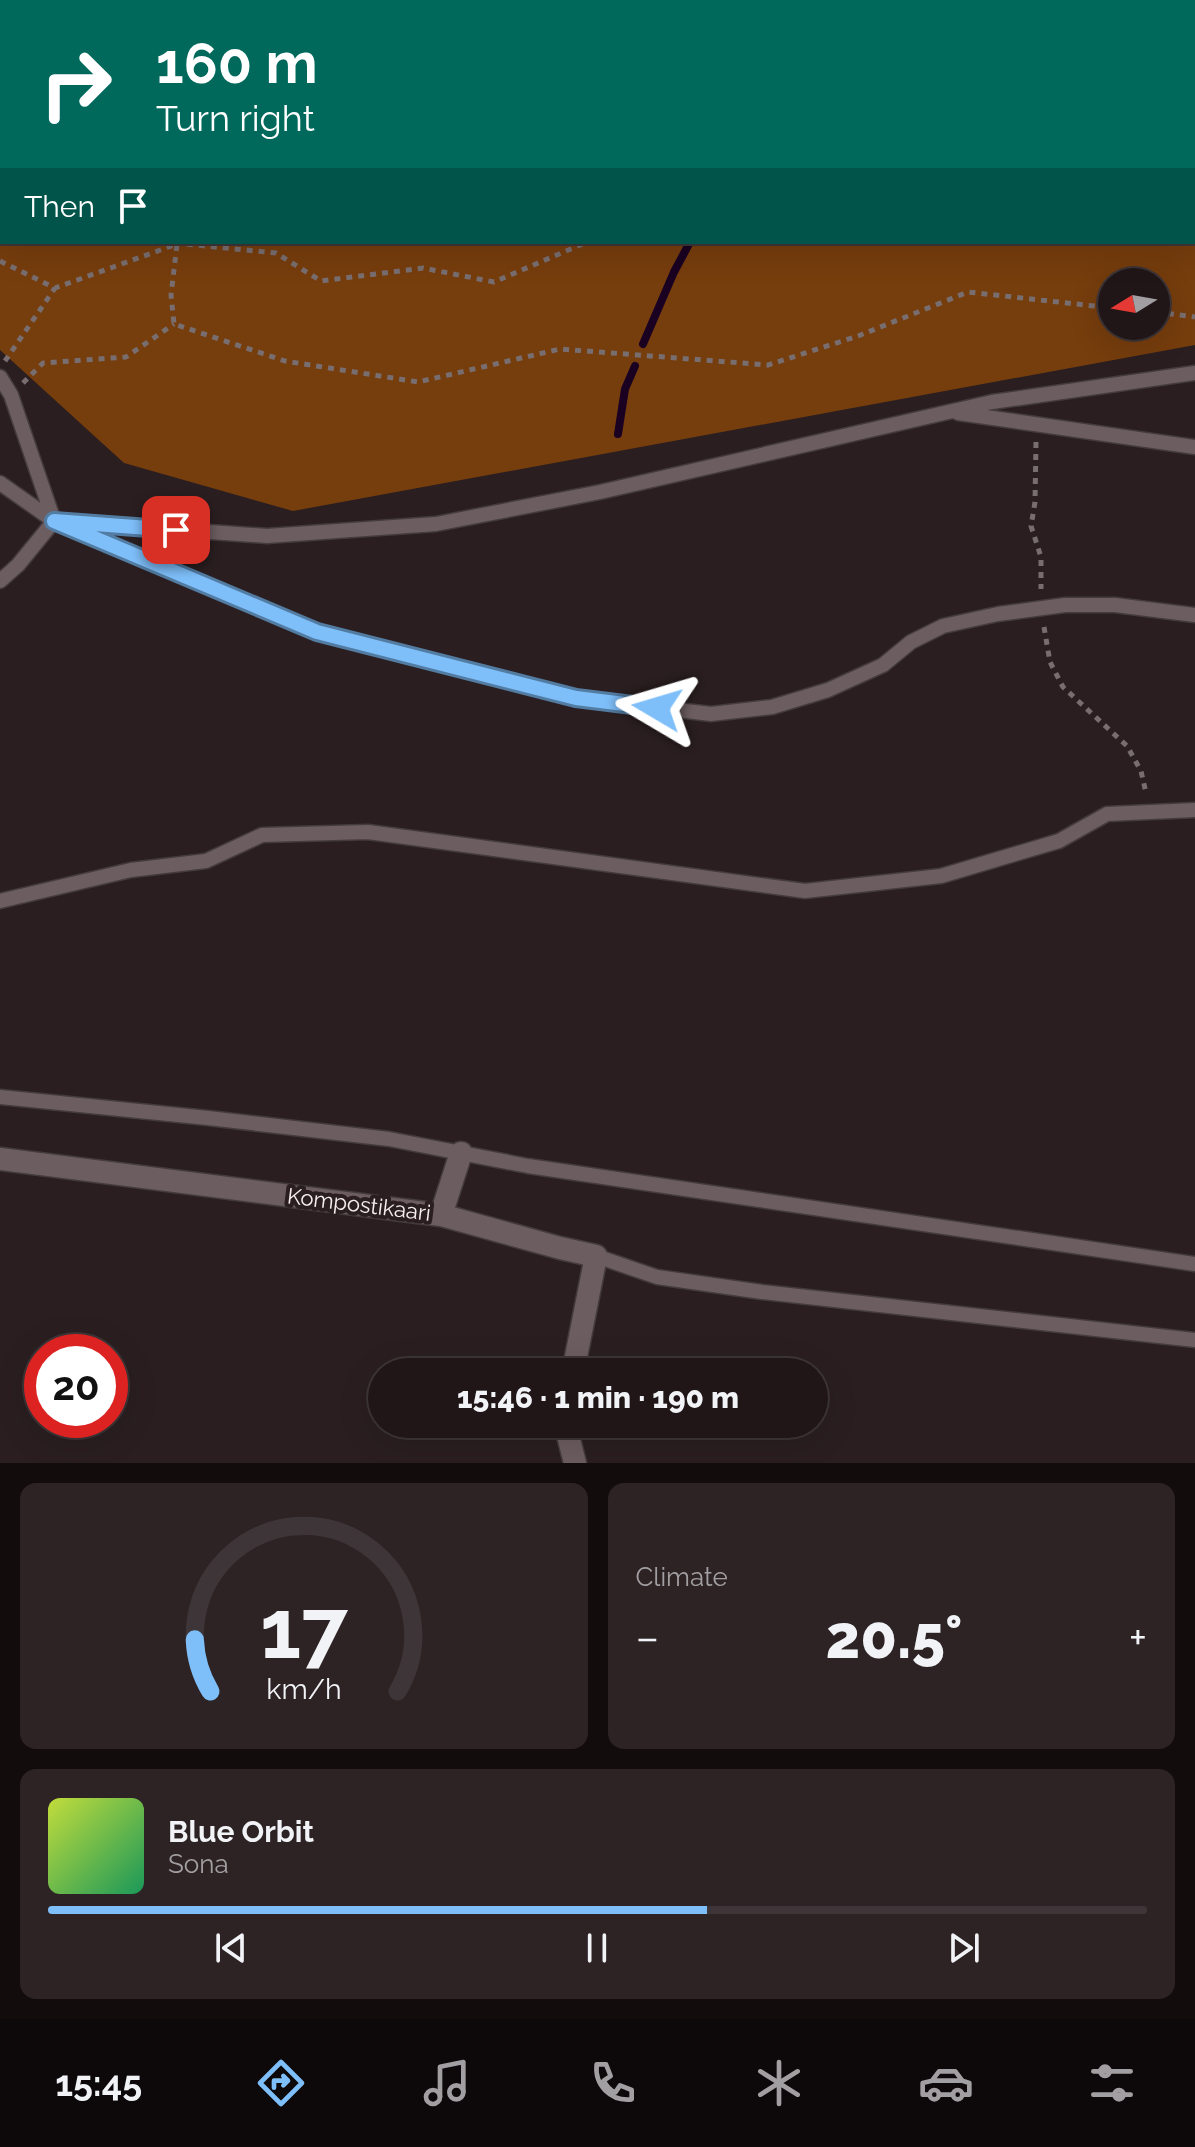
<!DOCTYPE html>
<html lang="en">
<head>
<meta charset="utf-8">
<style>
	body { margin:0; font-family:Raleway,sans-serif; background:#2d2325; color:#f1f3f6; height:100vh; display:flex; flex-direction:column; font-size:30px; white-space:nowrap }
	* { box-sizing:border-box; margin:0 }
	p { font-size:26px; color:#a29fa2 }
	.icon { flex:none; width:44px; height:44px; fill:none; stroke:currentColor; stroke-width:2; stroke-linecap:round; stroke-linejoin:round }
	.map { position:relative; height:1463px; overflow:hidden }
	.drawer { display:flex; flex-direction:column; gap:20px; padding:20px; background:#120c0d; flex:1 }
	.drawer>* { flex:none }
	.banner { position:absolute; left:0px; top:0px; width:1196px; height:244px; box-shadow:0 8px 32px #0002,0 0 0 2px #3d3537; background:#00695c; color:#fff; overflow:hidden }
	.needle { width:52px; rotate:259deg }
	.buttons { position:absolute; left:1098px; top:268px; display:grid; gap:16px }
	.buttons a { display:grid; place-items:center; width:72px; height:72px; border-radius:50%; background:#201618; box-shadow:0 8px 32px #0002,0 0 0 2px #3d3537; font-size:40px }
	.speed { position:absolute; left:24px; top:1334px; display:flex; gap:16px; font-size:40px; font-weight:700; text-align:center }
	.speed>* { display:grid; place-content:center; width:104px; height:104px; border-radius:50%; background:#201618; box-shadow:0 8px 32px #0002,0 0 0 2px #3d3537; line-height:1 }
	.speed .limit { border:12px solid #d22; background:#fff; color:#111 }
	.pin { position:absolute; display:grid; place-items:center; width:68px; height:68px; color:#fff; margin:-34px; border-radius:16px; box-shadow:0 4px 12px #0006 }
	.me { position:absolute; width:88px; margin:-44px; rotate:277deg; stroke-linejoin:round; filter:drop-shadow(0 0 6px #0008) }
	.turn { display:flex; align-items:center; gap:28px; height:168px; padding:0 24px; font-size:36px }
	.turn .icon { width:104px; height:104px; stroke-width:2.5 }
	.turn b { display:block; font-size:56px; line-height:68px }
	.then { display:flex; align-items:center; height:76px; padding:0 24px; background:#0003; gap:16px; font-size:30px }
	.big { font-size:60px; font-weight:800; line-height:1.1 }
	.drawer .tile { flex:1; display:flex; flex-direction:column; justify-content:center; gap:12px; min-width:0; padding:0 28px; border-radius:16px; background:#2d2325 }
	.drawer .dial { align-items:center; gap:0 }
	.dial svg { height:208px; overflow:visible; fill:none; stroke:#3d3537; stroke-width:7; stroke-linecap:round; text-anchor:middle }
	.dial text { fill:#f1f3f6; stroke:none }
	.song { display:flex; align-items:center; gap:24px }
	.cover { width:96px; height:96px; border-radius:12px; background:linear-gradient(135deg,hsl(70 70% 55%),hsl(150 70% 35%)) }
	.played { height:8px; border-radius:4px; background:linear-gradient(90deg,#7ebef9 60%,#3d3537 60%) }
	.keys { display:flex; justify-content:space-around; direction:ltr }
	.heat { display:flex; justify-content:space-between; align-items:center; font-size:44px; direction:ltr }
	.drawer .tiles { flex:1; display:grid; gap:20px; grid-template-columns:1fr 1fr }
	.tile:last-child { grid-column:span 2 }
	.trip { position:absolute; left:368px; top:1358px; width:460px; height:80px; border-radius:40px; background:#201618; box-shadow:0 8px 32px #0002,0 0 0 2px #3d3537; font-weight:800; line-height:80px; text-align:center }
	.tabs { display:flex; height:128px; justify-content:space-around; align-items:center; background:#0d090a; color:#a29fa2 }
	.tabs .icon { width:56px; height:56px }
	.tabs .selected { color:#7ebef9 }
	.tabs b { font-size:36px; color:#f1f3f6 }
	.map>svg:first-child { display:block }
	.forest { fill:#763d0d; fill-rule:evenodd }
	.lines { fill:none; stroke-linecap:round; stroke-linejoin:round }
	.stream { stroke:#1a0021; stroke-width:8 }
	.service-casing { stroke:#443b3c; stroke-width:17 }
	.minor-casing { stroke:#443b3c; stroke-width:25 }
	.path { stroke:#786d6f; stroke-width:5; stroke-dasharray:6 6; stroke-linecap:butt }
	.service { stroke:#6c5d60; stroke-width:14 }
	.minor { stroke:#6c5d60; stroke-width:22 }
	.route-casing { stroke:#527ca2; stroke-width:20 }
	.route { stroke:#7ebef9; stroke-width:14 }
	.labels { text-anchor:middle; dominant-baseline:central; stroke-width:8; stroke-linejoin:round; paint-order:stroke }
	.street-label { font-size:22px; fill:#f6eeef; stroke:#2a1e20 }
</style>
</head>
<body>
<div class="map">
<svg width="1195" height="1463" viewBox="0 0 1195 1463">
	<rect width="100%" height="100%" fill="#2a1e20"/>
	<!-- forest -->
	<path class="forest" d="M0,0H1195V345L293,511L124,463L0,350ZM2,2H1194V242H2ZM1112,282H1156V326H1112Z"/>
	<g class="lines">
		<!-- stream -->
		<path class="stream" d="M797,0L800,2
			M674,2L675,0
			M643,344L674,272L690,242
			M618,434L625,389L635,366"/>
		<!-- service casing -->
		<g class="service-casing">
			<path id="service" d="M0,377L11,395L54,521L18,565L0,581
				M958,413L1195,447
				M0,483L54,521L317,632L576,698L711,714L772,707L828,690L883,665L911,642L943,626L998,614L1065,605H1115L1195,615
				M68,522L267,536L436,524L600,492L992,402L1195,373
				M0,901L131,870L206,861L262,835L368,832L805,891L941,876L1059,841L1107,814L1195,810
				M0,1097L208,1118L389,1139L528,1166L1195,1264
				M596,1256L657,1277L762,1292L1195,1340"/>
		</g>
		<!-- minor casing -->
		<g class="minor-casing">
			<path id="minor" d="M0,1159L441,1215L560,1248L596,1256L573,1372
				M441,1215L461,1153
				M565,1424L575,1463"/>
		</g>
		<!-- path -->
		<path class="path" d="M11,2L13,0
			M0,16L2,14
			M0,46L2,47
			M1194,114L1195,115
			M175,243L276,253L321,281L423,268L494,282L587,242
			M0,261L55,288L177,244L171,295L174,324L285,361L418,382L560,349L768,365L858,336L968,292L1112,308
			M1156,312L1195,317
			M5,361L55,288
			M23,383L43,363L126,357L174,324
			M1036,442L1035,502L1031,526L1041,557V589
			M1044,627L1050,662L1063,687L1127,746L1141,771L1146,793"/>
		<!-- service -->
		<use href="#service" class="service"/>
		<!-- minor -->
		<use href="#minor" class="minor"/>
	</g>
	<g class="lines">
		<!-- route casing -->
		<g class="route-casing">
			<path id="route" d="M176,530L54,521L317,632L576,698L657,708"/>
		</g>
		<!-- route -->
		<use href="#route" class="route"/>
	</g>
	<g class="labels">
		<!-- street labels -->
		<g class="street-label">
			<text transform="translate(359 1204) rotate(7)">Kompostikaari</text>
		</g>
	</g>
</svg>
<div class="buttons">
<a><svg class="needle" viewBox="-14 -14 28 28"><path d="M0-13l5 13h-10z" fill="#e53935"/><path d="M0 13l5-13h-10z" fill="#a29fa2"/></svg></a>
</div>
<div class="speed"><div class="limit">20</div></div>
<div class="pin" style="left:176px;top:530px;background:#d93025"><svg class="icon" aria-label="arrive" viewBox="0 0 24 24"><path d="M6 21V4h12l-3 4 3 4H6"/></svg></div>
<svg class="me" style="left:657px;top:708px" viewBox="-20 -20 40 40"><path d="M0-17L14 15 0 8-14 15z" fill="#7ebef9" stroke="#fff" stroke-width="4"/></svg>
<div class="trip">15:46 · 1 min · 190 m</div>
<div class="banner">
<div class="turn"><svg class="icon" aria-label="right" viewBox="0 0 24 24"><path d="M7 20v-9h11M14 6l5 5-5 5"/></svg><div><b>160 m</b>Turn right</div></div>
<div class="then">Then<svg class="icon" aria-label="arrive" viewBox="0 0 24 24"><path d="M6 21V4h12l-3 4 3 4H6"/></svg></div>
</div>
</div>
<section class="drawer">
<div class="tiles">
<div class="tile dial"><svg viewBox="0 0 100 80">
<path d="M14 69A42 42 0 1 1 86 69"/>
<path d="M14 69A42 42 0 0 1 8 49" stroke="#7ebef9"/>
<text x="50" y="56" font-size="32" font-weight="700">17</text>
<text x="50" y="72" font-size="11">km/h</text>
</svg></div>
<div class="tile"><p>Climate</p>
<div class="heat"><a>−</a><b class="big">20.5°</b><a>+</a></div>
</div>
<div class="tile">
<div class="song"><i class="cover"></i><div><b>Blue Orbit</b><p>Sona</p></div></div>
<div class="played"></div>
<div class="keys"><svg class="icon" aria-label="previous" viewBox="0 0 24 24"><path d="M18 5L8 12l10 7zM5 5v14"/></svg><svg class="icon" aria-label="pause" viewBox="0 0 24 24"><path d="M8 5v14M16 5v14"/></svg><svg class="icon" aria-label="next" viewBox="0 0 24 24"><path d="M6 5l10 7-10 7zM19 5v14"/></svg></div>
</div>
</div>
</section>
<nav class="tabs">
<b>15:45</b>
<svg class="icon selected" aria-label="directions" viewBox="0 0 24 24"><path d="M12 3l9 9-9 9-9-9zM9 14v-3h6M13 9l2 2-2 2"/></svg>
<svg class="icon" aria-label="music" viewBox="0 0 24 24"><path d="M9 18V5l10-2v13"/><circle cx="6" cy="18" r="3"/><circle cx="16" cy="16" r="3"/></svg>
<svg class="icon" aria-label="phone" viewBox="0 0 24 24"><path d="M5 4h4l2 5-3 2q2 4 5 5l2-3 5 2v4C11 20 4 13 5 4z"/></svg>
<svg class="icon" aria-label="climate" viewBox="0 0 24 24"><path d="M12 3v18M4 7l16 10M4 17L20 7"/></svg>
<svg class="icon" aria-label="car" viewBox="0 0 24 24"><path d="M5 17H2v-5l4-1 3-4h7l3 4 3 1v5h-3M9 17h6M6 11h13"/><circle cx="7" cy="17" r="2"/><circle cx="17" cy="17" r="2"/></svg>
<svg class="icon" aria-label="filters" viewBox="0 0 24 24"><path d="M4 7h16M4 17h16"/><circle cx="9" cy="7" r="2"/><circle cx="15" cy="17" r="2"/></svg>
</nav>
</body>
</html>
